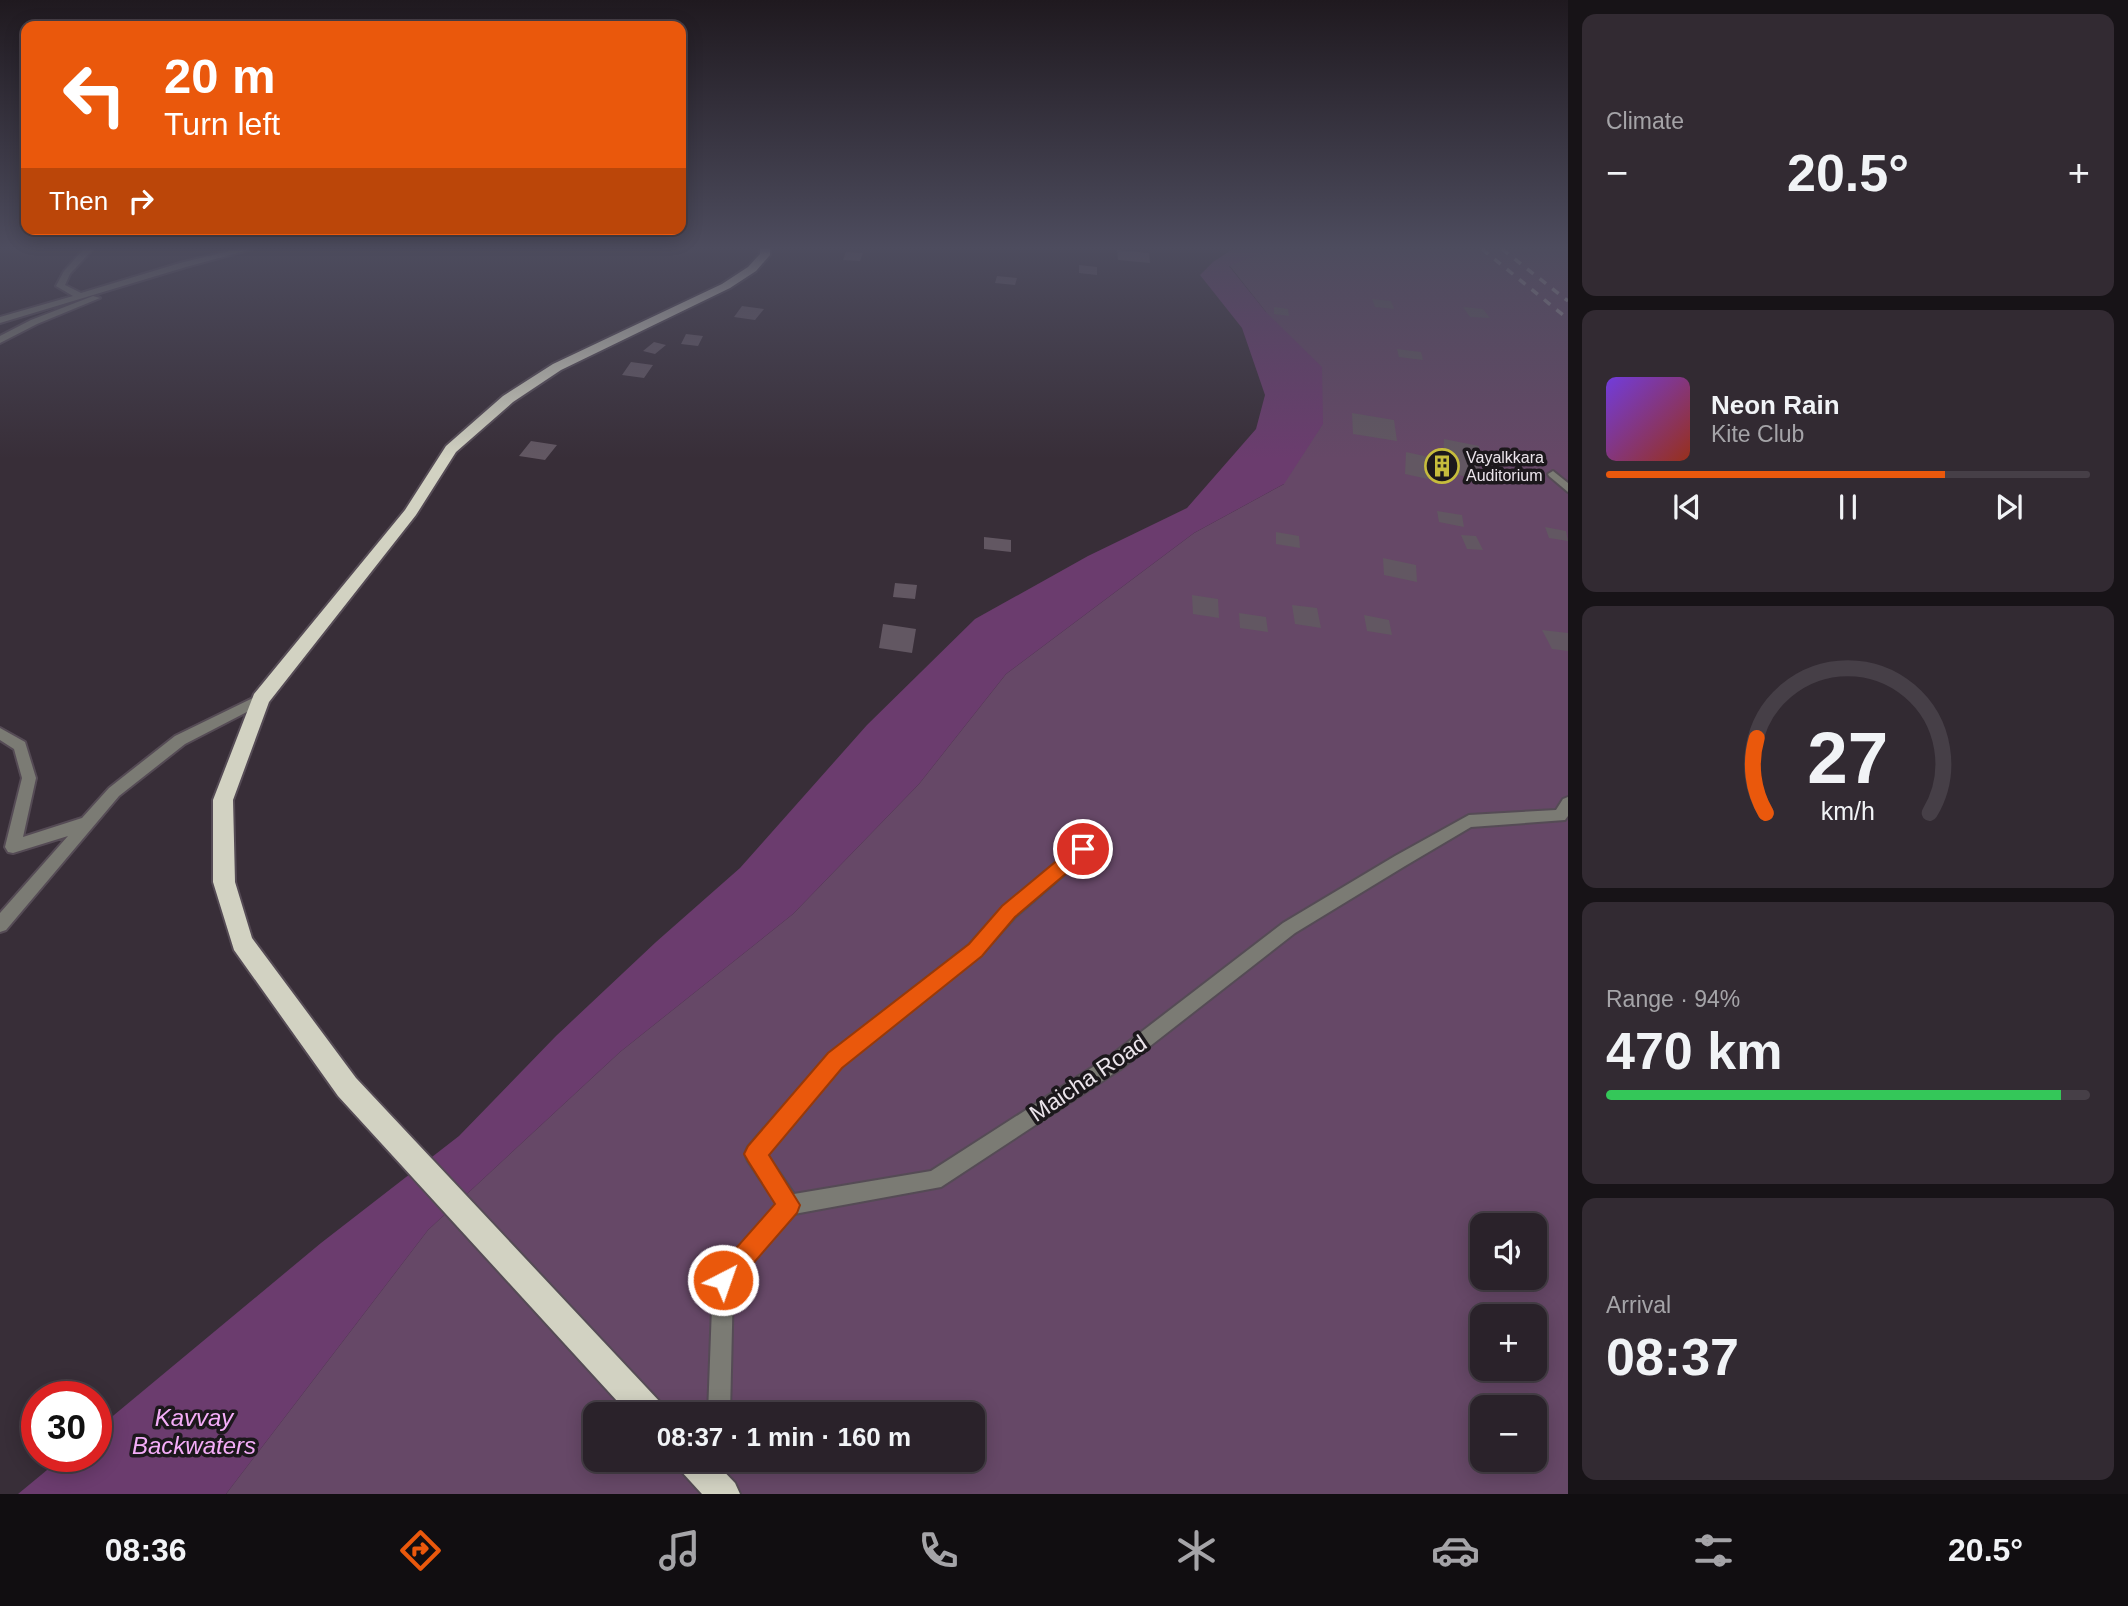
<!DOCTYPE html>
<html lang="en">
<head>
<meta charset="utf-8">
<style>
	body { margin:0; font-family:Helvetica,sans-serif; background:#322a32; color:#f1f3f6; height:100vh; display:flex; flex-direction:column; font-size:26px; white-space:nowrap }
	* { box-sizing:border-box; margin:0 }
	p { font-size:23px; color:#a5a4a8 }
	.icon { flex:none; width:38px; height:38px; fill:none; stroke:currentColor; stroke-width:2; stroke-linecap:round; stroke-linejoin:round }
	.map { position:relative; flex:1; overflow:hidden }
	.sheet { display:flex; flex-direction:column; gap:14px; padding:14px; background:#171317; width:560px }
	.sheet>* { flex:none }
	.banner { position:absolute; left:21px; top:21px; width:665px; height:214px; border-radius:14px; box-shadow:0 4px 18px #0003,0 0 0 2px #463f47; background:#ea580c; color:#fff; overflow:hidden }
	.tools { position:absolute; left:1470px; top:1213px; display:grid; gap:14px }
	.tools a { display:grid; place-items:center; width:77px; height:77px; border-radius:14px; background:#2a222a; box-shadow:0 4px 18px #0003,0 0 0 2px #463f47; font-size:35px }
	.speed { position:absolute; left:21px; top:1381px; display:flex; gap:14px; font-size:35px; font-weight:700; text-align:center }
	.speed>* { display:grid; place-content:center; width:91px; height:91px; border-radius:50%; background:#2a222a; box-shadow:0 4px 18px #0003,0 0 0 2px #463f47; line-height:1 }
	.speed .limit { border:10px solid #d22; background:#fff; color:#111 }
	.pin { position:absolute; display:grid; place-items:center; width:60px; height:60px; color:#fff; margin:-30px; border:4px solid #fff; border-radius:50%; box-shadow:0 2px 7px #0007 }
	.me { position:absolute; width:77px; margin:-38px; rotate:41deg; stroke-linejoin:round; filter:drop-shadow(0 0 5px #0008) }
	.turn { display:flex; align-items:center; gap:24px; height:147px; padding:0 28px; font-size:32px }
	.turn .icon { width:91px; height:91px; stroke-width:2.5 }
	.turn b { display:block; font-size:49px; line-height:60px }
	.then { display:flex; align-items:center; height:66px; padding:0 28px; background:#0003; gap:14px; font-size:26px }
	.big { font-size:52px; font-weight:700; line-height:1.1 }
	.sheet .widget { flex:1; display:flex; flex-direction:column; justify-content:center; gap:10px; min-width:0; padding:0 24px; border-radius:14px; background:#322a32 }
	.sheet .dial { align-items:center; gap:0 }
	.dial svg { height:182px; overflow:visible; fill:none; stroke:#463f47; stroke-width:7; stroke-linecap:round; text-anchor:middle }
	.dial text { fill:#f1f3f6; stroke:none }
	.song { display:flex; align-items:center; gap:21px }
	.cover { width:84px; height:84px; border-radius:10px; background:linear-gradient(135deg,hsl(260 70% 55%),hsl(10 70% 35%)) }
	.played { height:7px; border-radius:4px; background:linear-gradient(90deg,#ea580c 70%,#463f47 70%) }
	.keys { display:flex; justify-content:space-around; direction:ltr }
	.heat { display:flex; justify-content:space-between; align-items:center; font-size:38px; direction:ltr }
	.charge { height:10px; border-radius:5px; background:linear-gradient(90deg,#34c759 94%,#463f47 0) }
	.trip { position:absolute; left:583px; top:1402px; width:402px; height:70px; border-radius:14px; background:#2a222a; box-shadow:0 4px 18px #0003,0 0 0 2px #463f47; font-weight:700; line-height:70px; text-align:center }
	.tab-bar { display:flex; height:112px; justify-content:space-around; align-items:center; background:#110e11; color:#a5a4a8 }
	.tab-bar .icon { width:49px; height:49px }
	.tab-bar .active { color:#ea580c }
	.tab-bar b { font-size:32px; color:#f1f3f6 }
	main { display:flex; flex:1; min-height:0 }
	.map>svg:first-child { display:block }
	.green { fill:#664867; fill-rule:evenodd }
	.water { fill:#6b3c6e }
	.building { fill:#625762 }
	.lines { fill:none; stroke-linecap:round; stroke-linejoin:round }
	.minor-casing { stroke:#554b55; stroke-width:4 }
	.trunk-casing { stroke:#554b55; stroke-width:4 }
	.minor { fill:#7b7b74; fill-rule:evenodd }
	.trunk { fill:#d2d2c2; fill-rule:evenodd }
	.rail { stroke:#9b939b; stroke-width:3.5; stroke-dasharray:8 8; stroke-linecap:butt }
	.route { fill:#ea580c; stroke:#983908; stroke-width:2 }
	.labels { text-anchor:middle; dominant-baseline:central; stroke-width:7; stroke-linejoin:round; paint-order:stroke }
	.far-poi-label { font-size:16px; fill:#ebe4eb; stroke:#1c181c; text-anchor:start }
	.near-street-label { font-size:23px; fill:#ebe4eb; stroke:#1c181c }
	.near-water-label { font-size:24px; font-style:italic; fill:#f4adf8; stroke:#1c181c }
</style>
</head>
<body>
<main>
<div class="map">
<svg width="1568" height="1494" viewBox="0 0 1568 1494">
	<rect width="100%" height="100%" fill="#382e38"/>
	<!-- green -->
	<path class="green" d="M1273,249H1568V1494H226L428,1230L620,1052L793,914L919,784L1006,674L1194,533L1284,484L1266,312L1229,265ZM1482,1225H1535V1278H1482ZM1482,1316H1535V1368H1482ZM1482,1407H1535V1460H1482ZM595,1414H973V1460H595Z"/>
	<!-- water -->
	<path class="water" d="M1233,249H1273L1229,266L1266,312L1322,367L1323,424L1284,484L1194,533L1006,674L919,784L793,914L620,1052L428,1230L226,1494H18L64,1456H96V1430L321,1243L459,1136L556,1036L656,942L740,868L867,725L975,619L1088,556L1187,508L1256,429L1265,395L1242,328L1200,275L1213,262Z"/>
	<!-- building -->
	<path class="building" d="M1117,250L1149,253L1150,263L1118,260Z
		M846,252L863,253L860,261L843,260Z
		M1079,265L1097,267V275L1079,273Z
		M997,276L1017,278L1015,285L995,283Z
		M1372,299L1391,301L1394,309L1375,307Z
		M742,306L764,309L755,320L734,317Z
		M1274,307L1288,309L1289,316L1274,314Z
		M1463,307L1483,309L1490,318L1470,317Z
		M686,334L703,336L698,346L681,344Z
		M654,342L666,345L655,354L643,351Z
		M1397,349L1421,352L1423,360L1399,357Z
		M631,362L653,365L644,378L622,375Z
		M1352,413L1394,420L1397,441L1353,434Z
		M1444,439L1479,446L1480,480L1446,472V483L1405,474L1406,452L1443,460Z
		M531,441L557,445L545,460L519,456Z
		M1437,511L1462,515L1464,527L1439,522Z
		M1545,527L1566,531L1568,541L1549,538Z
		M1276,532L1299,536L1300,548L1276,544Z
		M1461,535L1476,536L1483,550L1467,549Z
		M984,537L1011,540V552L984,549Z
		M1383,558L1416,565L1417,582L1384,575Z
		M895,583L917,585L915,599L893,597Z
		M1192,595L1218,599L1219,618L1193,614Z
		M1292,605L1317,608L1321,628L1295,624Z
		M1239,613L1266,617L1268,632L1240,628Z
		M1364,615L1389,620L1392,635L1367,631Z
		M883,624L916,629L912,653L879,648Z
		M1542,630L1568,633V651L1552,649Z"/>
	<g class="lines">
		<!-- minor casing -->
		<g class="minor-casing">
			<path id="minor" d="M84,249H93L70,274L65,285L81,293L180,263L237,249H252L186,267L0,323V317L73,296L56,286L64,271Z
				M93,296L100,298L37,324L0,343V336L31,320Z
				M1553,471L1568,483V492L1549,476L1548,474Z
				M261,694L266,696L268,699L266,702L185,744L119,796L6,930L0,932V913L68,836L13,853L8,852L5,847L22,778L14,749L0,740V728L25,742L36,778L23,837L82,818L109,788L175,736Z
				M1568,797V816L1565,820L1471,827L1405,866L1295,933L1122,1068L941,1187L794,1214L733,1284L730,1414H708L713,1280L716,1273L777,1204L748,1161L745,1154L748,1147L829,1054L969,945L1003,907L1078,844L1083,843L1088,844L1091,849L1088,854L1015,917L981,955L841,1066L767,1155L794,1194L931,1171L1110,1056L1283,923L1395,856L1469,815L1556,810L1563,799Z"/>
		</g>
		<!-- trunk casing -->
		<g class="trunk-casing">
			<path id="trunk" d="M760,249H770V255L756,271L730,288L561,370L513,402L456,452L416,515L269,702L233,800L235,882L252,938L356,1078L661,1403L665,1414H629L338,1096L234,950L213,882V800L254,694L405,510L446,446L503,396L553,364L722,284L748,267L760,254Z
				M676,1460H713L735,1483L740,1494H702L681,1471Z"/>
		</g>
		<!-- minor -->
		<use href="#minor" class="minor"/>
		<!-- trunk -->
		<use href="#trunk" class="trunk"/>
		<!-- rail -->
		<path class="rail" d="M1482,249L1568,319
			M1502,249L1568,301"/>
	</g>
	<!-- sky -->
	<linearGradient id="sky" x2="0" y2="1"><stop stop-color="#1f191f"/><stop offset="0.54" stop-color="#4d4c5e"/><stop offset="1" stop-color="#4d4c5e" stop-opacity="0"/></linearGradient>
	<rect width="1568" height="459" fill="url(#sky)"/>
	<!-- route -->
	<path class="route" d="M1083,842L1089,844L1092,849L1089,854L1015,917L982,956L842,1068L769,1155L800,1205L797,1213L731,1289L723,1292L715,1289L711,1280L715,1272L775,1204L748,1161L744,1154L748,1146L828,1053L969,944L1002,906L1077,844Z"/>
	<!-- icons -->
	<defs>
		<g id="building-ring" transform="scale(1.75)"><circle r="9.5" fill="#1c181c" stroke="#c6bc3c" stroke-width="1.5"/><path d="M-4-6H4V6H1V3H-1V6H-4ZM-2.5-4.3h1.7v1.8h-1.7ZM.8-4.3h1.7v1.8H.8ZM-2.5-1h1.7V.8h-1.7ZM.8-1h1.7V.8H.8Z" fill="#c6bc3c"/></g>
	</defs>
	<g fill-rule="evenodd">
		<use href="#building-ring" x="1442" y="466"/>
	</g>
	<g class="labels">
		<!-- far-poi labels -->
		<g class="far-poi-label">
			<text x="1466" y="457">Vayalkkara<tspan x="1466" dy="18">Auditorium</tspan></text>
		</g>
		<!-- near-street labels -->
		<g class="near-street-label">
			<text transform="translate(1088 1078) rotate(-34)">Maicha Road</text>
		</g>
		<!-- near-water labels -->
		<g class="near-water-label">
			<text x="194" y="1417">Kavvay<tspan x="194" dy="28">Backwaters</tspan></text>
		</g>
	</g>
</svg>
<div class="tools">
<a><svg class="icon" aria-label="sound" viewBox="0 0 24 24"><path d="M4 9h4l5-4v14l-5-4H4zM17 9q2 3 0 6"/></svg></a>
<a>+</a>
<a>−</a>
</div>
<div class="speed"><div class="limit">30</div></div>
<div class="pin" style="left:1083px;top:849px;background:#d93025"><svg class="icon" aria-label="arrive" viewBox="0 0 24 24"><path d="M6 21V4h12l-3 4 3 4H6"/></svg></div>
<svg class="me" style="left:723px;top:1280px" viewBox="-20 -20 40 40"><circle r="17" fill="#ea580c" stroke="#fff" stroke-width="3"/><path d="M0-11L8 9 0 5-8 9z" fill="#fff"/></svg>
<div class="trip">08:37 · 1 min · 160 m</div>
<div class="banner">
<div class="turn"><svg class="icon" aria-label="left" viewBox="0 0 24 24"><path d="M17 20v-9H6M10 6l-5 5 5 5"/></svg><div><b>20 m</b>Turn left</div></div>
<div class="then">Then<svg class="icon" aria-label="right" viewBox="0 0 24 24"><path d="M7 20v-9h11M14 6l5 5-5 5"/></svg></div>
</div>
</div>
<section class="sheet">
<div class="widget"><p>Climate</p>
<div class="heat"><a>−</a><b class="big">20.5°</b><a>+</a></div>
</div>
<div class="widget">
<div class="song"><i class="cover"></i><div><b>Neon Rain</b><p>Kite Club</p></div></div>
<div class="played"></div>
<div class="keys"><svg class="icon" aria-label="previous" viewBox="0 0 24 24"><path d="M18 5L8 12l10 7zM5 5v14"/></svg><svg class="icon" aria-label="pause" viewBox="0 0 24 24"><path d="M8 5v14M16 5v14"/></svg><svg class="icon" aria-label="next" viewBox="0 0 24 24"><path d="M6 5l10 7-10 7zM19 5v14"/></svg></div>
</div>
<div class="widget dial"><svg viewBox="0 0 100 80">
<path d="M14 69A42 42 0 1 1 86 69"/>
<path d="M14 69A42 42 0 0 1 10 36" stroke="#ea580c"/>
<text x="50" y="56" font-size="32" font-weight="700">27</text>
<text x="50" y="72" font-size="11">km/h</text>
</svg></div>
<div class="widget"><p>Range · 94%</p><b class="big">470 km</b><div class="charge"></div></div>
<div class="widget"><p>Arrival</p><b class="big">08:37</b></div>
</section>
</main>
<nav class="tab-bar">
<b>08:36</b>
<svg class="icon active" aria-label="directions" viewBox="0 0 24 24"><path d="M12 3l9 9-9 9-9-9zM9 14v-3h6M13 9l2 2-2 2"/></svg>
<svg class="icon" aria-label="music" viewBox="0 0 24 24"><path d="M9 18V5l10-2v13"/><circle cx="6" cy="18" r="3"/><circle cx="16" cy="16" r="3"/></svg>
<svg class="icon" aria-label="phone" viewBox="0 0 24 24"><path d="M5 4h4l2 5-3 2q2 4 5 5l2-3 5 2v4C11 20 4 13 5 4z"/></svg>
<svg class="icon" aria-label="climate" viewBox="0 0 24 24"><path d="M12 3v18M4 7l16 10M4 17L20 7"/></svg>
<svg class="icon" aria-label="car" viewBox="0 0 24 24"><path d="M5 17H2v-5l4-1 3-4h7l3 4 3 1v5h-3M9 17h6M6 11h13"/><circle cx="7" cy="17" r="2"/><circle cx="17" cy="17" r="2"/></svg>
<svg class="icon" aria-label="filters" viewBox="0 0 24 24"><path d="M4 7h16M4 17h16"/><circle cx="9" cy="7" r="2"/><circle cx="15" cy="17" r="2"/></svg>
<b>20.5°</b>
</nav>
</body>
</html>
